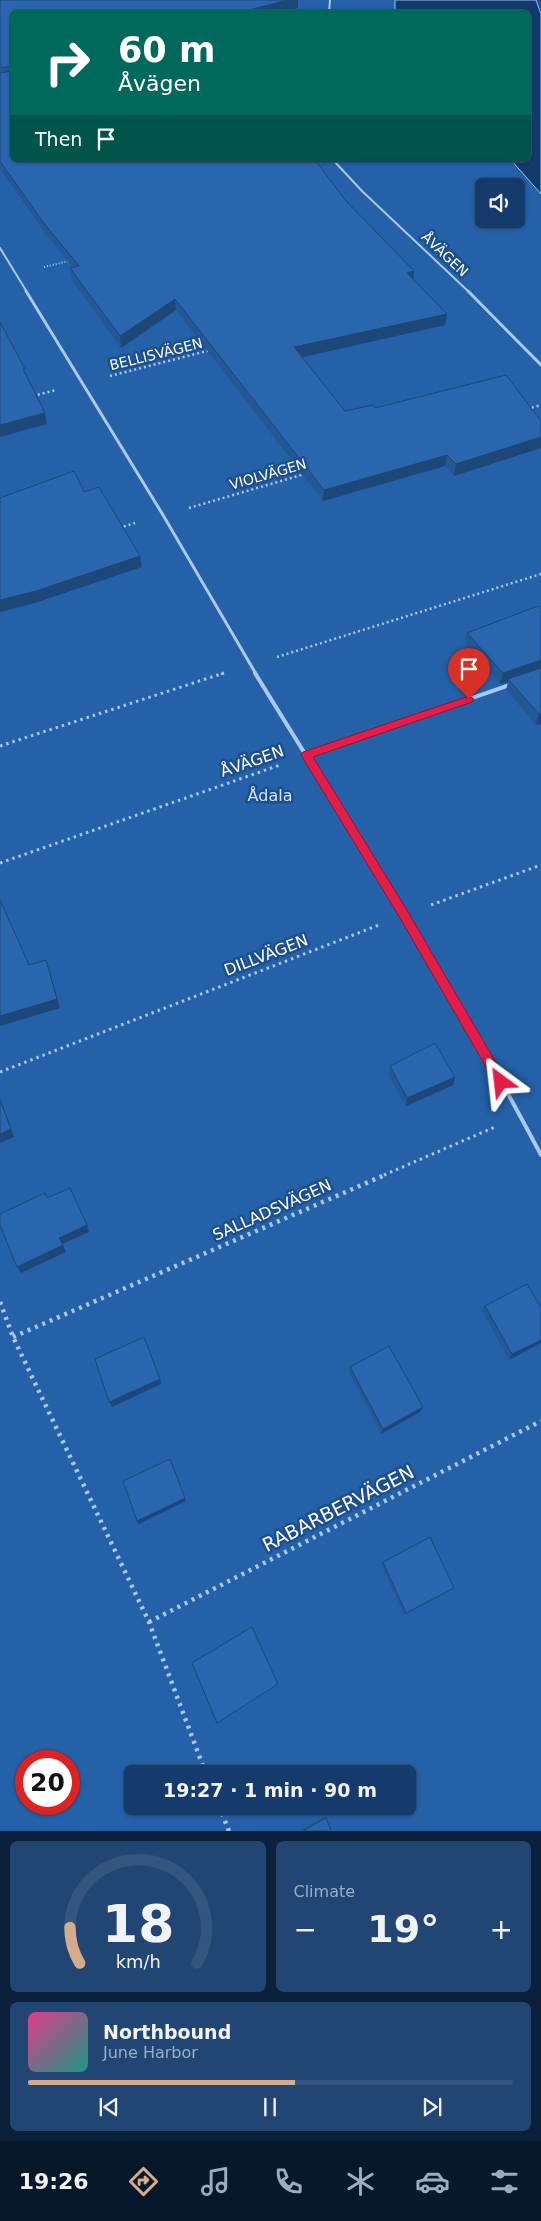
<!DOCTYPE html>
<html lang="en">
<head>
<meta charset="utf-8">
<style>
	body { margin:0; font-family:"DejaVu Sans",sans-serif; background:#214673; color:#f1f3f6; height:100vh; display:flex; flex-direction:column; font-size:19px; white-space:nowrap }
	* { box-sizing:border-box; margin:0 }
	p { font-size:16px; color:#9dadc1 }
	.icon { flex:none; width:28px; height:28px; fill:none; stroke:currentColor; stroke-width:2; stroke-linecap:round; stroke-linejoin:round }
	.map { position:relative; height:1831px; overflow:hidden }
	.panel { display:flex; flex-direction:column; gap:10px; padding:10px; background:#0b203b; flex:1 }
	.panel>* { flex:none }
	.guide { position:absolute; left:10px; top:10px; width:521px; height:152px; border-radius:8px; box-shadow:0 1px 4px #0004,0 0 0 1px #33557e; background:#00695c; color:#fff; overflow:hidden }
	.fabs { position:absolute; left:475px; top:178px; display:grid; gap:10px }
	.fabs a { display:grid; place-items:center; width:50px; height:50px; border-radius:8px; background:#143b6b; box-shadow:0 1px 4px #0004,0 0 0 1px #33557e; font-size:25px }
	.speed { position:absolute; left:15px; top:1750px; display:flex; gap:10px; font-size:25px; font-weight:700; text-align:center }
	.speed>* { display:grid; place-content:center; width:65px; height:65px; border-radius:50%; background:#143b6b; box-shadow:0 1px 4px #0004,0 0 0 1px #33557e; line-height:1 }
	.speed .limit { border:8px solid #d22; background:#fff; color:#111 }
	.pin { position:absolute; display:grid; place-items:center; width:42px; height:42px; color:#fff; margin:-51px -21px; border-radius:50% 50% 50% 0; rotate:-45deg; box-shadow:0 0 5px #0007 }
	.pin .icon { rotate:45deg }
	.me { position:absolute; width:55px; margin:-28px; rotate:330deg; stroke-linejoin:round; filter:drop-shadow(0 0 4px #0008) }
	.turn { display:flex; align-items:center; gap:18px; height:105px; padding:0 25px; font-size:22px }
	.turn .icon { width:65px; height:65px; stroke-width:2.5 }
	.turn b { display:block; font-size:35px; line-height:42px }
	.then { display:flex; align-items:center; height:48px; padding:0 25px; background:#0003; gap:10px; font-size:19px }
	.big { font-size:38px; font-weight:700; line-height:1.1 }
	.panel .card { flex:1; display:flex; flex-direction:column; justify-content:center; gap:8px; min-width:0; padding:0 18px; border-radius:8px; background:#214673 }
	.panel .dial { align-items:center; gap:0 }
	.dial svg { height:130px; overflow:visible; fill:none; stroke:#33557e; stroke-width:7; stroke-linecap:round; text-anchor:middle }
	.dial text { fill:#f1f3f6; stroke:none }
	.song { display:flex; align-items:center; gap:15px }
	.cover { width:60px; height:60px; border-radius:8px; background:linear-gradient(135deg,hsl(330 70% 55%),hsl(170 70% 35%)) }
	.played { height:5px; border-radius:2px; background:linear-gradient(90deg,#d6ab8b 55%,#33557e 55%) }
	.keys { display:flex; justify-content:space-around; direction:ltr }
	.heat { display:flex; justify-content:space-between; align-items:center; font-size:28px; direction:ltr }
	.panel .tiles { flex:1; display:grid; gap:10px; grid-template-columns:1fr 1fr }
	.card:last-child { grid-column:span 2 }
	.trip { position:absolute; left:124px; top:1765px; width:292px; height:50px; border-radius:8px; background:#143b6b; box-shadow:0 1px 4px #0004,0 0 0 1px #33557e; font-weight:700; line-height:50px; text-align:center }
	.tabs { display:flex; height:80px; justify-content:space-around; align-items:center; background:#08182b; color:#9dadc1 }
	.tabs .icon { width:35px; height:35px }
	.tabs .selected { color:#d6ab8b }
	.tabs b { font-size:22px; color:#f1f3f6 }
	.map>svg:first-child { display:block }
	.green { fill:#2461a8; fill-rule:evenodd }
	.water { fill:#123a6d; stroke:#9cc4f0 }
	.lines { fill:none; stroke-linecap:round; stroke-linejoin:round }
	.path-far3 { stroke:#a9c9ee; stroke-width:2; stroke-dasharray:1 2; stroke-linecap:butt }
	.path-far2 { stroke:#a9c9ee; stroke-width:2.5; stroke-dasharray:2 3; stroke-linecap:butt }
	.path-far1 { stroke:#a9c9ee; stroke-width:3; stroke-dasharray:2.5 4; stroke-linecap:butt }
	.path { stroke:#a9c9ee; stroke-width:4.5; stroke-dasharray:3 5; stroke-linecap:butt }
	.lane-far2 { stroke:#a9c9ee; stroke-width:2 }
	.lane-far1 { stroke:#a9c9ee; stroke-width:3 }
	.lane { stroke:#a9c9ee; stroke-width:4 }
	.wall { fill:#245895 }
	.shaded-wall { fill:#1d4779 }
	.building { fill:#2a66ad; stroke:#1d4779 }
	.route { fill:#e11d48; stroke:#92132f }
	.labels { text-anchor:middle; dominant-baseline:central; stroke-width:5; stroke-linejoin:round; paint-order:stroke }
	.far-street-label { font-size:14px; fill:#fff; stroke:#1b4f8f }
	.street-label { font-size:16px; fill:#fff; stroke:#1b4f8f }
	.park-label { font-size:16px; fill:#cfe3fa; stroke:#1b4f8f }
	.near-street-label { font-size:19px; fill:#fff; stroke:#1b4f8f }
</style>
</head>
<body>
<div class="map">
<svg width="541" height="1831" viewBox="0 0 541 1831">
	<rect width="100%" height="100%" fill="#1b4f8f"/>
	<!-- green -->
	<path class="green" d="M0,0H395V12H12V160H511L541,194V1831H0ZM484,186H516V219H484ZM26,1761H69V1804H26ZM132,1774H408V1806H132Z"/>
	<!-- water -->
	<path class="water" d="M395,0H536L541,14V194L511,160H529V12H395Z"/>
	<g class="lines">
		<!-- path-far3 -->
		<path class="path-far3" d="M44,267L69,261"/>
		<!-- path-far2 -->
		<path class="path-far2" d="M110,376L211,350
			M33,396L56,390
			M527,409L541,405
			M189,508L305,474
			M119,528L135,523
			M277,657L541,574
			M221,674L225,673"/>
		<!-- path-far1 -->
		<path class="path-far1" d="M0,746L224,673
			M0,863L280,765
			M431,905L541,865
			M0,1072L379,925
			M384,1175L495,1127"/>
		<!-- path -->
		<path class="path" d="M0,1302L13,1337L149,1622L206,1774
			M13,1337L387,1174
			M149,1622L541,1421
			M219,1806L229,1831"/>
		<!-- lane-far2 -->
		<path class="lane-far2" d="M329,12L330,0
			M333,160L362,191L469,292
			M0,248L27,292"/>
		<!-- lane-far1 -->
		<path class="lane-far1" d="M26,291L163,515L256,674
			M468,291L541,365"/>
		<!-- lane -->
		<path class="lane" d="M255,673C353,832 454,990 541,1155
			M307,755L510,685"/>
	</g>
	<!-- wall -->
	<path class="wall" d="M0,0L298,8L280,12H12L346,201L414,271L413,279L447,314L445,325L302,357L345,411L375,408L541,421V448L454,476L445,466L323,501L176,310L121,348L72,280L70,268H73L45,233L0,169Z
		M541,609V724L536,725L506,690L508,682L500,684L465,644L467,633Z
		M390,1066L453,1085L406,1106L388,1075Z
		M485,1306L541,1343L509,1360L482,1311Z
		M350,1367L420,1412L381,1434L349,1372Z
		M383,1562L454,1588L404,1615L381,1564Z
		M325,1816L331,1831H298Z"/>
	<!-- shaded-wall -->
	<path class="shaded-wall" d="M287,0H298V8L280,12H242Z
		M414,271L413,282L407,273Z
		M175,299L176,310L121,348L120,336Z
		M447,314L445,325L294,359V347Z
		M45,413L47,424L0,437V425Z
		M541,437V448L454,476L456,464Z
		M447,455L445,466L323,501L324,490Z
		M140,556L142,567L38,602L0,612V600Z
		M541,660V666L540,670L508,679V682L500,684L503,673Z
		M539,714H541V724L536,725Z
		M46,960L60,1008L0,1026V1016Z
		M455,1077L453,1085L406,1106L407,1098Z
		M0,1098L14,1137L0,1143Z
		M87,1225L89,1232L62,1244L59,1238Z
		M63,1245L66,1252L21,1273L17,1267Z
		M541,1340V1343L509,1360L512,1354Z
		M160,1379L161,1384L112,1407L109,1402Z
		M423,1407L420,1412L381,1434L383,1429Z
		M170,1459L186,1501L139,1524L137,1521Z"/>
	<!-- building -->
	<path class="building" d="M0,0H287L242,12H12V67H0Z
		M12,67V160H315L346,201L414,271L407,273L447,314L294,347L345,411L373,405L375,408L506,375L541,421V437L456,464L447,455L324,490L175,299L120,336L70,268L79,266L43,222L0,161V73L11,71Z
		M0,322L25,369H23L45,413L0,425Z
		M74,471L84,492L99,487L140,556L36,591L0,600V498Z
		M538,606L541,609V660L503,673L467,633Z
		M541,668V714H539L508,679Z
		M0,900L29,965L46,960L57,999L0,1016Z
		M435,1043L455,1077L407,1098L390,1066Z
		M0,1100L11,1129L0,1134Z
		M70,1188L87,1225L59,1238L63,1245L17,1267L0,1225V1214L45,1193L47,1198Z
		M527,1284L541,1308V1340L512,1354L485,1306Z
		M144,1337L160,1379L109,1402L95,1359Z
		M389,1346L423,1407L383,1429L350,1367Z
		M170,1459L185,1498L137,1521L123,1481Z
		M430,1537L454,1588L406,1613L383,1562Z
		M252,1627L278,1684L217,1723L192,1663Z
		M326,1818L331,1831H303Z"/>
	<!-- route -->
	<path class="route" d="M469,696L474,699L472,702L313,757L408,912L505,1078L507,1082L505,1086L501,1088L497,1086L400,918L301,755L303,752Z"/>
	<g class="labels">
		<!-- far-street labels -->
		<g class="far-street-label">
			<text transform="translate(445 254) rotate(43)">ÅVÄGEN</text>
			<text transform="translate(156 354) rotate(-14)">BELLISVÄGEN</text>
			<text transform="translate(268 474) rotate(-16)">VIOLVÄGEN</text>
		</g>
		<!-- street labels -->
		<g class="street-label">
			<text transform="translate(252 761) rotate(-19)">ÅVÄGEN</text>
			<text transform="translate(266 955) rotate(-21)">DILLVÄGEN</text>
			<text transform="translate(272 1210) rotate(-24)">SALLADSVÄGEN</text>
		</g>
		<!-- park labels -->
		<g class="park-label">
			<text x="270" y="795">Ådala</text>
		</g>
		<!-- near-street labels -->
		<g class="near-street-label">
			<text transform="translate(338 1508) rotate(-27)">RABARBERVÄGEN</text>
		</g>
	</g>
</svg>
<div class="fabs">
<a><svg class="icon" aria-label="sound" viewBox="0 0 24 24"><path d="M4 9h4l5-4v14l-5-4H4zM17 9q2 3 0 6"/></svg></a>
</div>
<div class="speed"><div class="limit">20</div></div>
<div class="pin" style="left:469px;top:699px;background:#d93025"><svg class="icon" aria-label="arrive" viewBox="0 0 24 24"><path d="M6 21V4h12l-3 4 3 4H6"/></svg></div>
<svg class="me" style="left:501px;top:1082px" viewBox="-20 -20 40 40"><path d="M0-17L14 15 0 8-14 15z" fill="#e11d48" stroke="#fff" stroke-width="4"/></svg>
<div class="trip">19:27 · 1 min · 90 m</div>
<div class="guide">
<div class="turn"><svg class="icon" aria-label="right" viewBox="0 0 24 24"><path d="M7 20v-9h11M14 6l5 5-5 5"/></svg><div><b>60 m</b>Åvägen</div></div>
<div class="then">Then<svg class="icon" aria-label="arrive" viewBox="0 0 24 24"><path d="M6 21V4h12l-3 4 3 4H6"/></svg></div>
</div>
</div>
<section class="panel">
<div class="tiles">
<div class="card dial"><svg viewBox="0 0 100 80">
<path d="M14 69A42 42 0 1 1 86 69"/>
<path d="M14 69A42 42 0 0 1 8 47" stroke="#d6ab8b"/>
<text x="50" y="56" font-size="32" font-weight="700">18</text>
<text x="50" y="72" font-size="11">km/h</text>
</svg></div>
<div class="card"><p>Climate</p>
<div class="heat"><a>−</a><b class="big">19°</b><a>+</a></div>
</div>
<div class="card">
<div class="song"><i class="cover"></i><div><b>Northbound</b><p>June Harbor</p></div></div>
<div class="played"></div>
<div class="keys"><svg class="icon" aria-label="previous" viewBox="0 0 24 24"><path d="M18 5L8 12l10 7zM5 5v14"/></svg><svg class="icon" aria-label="pause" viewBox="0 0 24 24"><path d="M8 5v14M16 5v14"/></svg><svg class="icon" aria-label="next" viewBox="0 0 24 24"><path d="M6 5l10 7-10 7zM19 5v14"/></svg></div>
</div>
</div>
</section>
<nav class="tabs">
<b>19:26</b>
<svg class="icon selected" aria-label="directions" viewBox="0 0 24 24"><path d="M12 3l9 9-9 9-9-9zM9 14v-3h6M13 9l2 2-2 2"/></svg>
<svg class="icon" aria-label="music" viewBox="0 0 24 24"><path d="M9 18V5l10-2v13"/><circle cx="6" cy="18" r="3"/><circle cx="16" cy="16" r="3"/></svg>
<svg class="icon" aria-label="phone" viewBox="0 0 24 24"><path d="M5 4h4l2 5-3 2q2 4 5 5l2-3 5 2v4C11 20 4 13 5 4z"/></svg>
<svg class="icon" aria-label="climate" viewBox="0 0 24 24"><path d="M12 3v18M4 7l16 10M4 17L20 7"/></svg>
<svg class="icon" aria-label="car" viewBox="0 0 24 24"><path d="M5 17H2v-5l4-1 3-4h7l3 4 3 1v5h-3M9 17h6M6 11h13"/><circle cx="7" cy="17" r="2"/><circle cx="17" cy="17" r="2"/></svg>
<svg class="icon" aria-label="filters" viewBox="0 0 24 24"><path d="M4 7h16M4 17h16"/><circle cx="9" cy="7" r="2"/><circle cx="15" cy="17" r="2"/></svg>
</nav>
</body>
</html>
